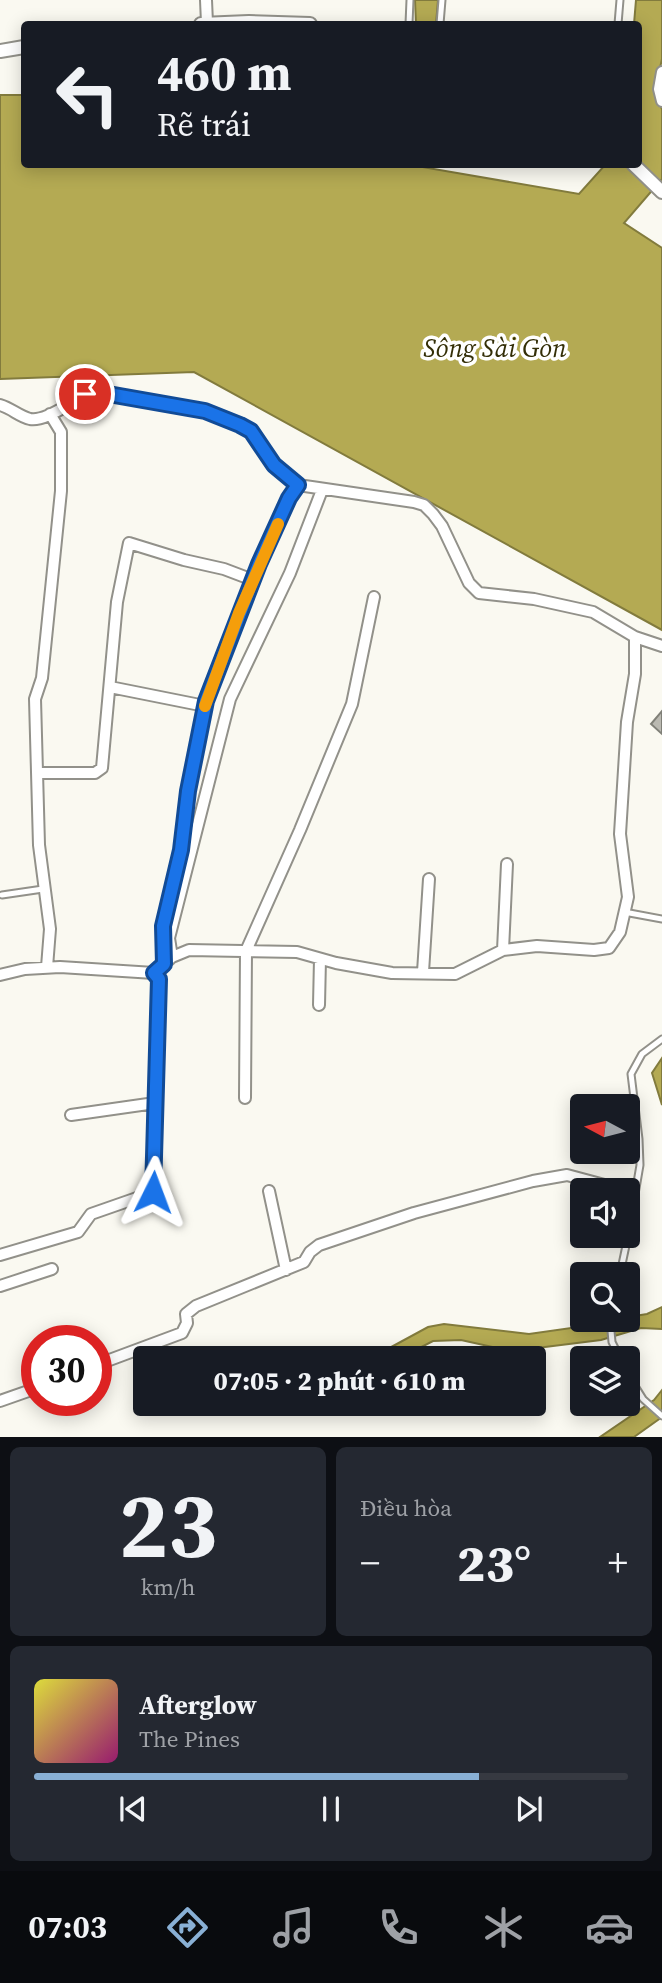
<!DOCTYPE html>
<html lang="vi">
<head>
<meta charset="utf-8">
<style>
	body { margin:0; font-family:"Source Serif 4",serif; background:#242831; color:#f1f3f6; height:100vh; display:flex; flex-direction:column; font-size:26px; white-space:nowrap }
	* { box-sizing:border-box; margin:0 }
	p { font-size:23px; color:#9ea1a6 }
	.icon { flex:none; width:38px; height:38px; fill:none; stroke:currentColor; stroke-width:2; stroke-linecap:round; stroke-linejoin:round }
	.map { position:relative; height:1437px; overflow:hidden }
	.side { display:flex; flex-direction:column; gap:10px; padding:10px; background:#0d0f14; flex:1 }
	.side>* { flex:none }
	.top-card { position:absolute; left:21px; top:21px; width:621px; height:147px; border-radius:7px; box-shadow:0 4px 18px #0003; background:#171b24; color:#f1f3f6; overflow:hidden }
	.needle { width:46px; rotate:277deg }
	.fabs { position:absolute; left:570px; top:1094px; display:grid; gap:14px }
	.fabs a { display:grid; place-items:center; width:70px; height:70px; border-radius:7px; background:#171b24; box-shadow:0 4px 18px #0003; font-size:35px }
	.speed { position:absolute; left:21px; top:1325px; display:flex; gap:14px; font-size:35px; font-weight:700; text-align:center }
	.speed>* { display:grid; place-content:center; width:91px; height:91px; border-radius:50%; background:#171b24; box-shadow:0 4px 18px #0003; line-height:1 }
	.speed .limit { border:10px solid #d22; background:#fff; color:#111 }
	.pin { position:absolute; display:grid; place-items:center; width:60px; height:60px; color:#fff; margin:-30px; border:4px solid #fff; border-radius:50%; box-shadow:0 2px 7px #0007 }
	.me { position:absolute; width:77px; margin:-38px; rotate:3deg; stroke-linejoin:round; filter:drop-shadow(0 0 5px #0008) }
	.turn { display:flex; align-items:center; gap:24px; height:147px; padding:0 21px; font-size:32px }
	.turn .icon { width:91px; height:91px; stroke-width:2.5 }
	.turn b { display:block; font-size:49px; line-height:60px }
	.big { font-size:52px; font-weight:800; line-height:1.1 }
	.side .tile { flex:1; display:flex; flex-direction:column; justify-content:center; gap:10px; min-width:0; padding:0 24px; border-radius:10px; background:#242831 }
	.side .dial { align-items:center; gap:0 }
	.dial b { font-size:91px; line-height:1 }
	.song { display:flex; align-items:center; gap:21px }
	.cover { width:84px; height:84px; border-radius:10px; background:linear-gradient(135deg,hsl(60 70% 55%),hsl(320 70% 35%)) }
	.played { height:7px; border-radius:4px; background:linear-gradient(90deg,#89b0d5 75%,#363941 75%) }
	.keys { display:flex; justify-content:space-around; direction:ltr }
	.heat { display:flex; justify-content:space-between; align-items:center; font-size:38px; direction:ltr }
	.side .tiles { flex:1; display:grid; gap:10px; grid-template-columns:1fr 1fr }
	.tile:last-child { grid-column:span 2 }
	.trip { position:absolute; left:133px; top:1346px; width:413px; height:70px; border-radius:7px; background:#171b24; box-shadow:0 4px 18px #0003; font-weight:800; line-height:70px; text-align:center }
	.tabs { display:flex; height:112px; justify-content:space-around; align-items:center; background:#090b0e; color:#9ea1a6 }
	.tabs .icon { width:49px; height:49px }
	.tabs .active { color:#89b0d5 }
	.tabs b { font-size:32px; color:#f1f3f6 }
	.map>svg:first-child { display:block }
	.water { fill:#b4aa53; stroke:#827b3d; stroke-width:2 }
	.building { fill:#bab9b1; stroke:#808078; stroke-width:2 }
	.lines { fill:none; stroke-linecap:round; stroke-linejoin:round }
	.service-casing { stroke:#92918a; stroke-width:9 }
	.minor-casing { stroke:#92918a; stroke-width:14 }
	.tertiary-casing { stroke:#92918a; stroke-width:16 }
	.service { stroke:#fff; stroke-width:5 }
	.minor { stroke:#fff; stroke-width:10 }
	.tertiary { stroke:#fff; stroke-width:12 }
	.route-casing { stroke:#114b97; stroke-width:18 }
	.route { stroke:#1a73e8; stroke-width:12 }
	.slow { stroke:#f59e0b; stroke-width:12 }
	.labels { text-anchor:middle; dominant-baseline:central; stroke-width:7; stroke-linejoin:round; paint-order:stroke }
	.water-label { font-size:26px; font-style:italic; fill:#332e07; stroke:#fff }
</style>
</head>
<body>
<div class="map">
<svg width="662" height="1437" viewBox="0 0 662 1437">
	<rect width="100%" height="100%" fill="#faf9f1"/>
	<!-- water -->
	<path class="water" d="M415,0H438L436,24H416Z
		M636,0H662V59L657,81V98L662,109V179L624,223L662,248V630L194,372L0,379V95H24V164L422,165V167L579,194L605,165L639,164V24H634Z
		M662,1058V1105L652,1073Z
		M662,1307V1329L641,1328L601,1340L529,1349L497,1348L461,1340L433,1341L400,1358H371L428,1327L444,1324L529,1334L628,1320V1317L647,1314Z
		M662,1390V1417L634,1437H600L654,1400Z"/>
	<!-- building -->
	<path class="building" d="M662,711V734L651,724Z"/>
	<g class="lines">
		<!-- service casing -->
		<g class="service-casing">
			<path id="service" d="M409,24L410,0
				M440,24L442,0
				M618,24L620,0
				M2,895L43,889
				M624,912L662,919
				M628,1235L640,1165L639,1139L631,1074L642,1054L662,1039
				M620,1274L628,1236
				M610,1320L612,1342L620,1358
				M628,1375L643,1399L662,1416"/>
		</g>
		<!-- minor casing -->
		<g class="minor-casing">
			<path id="minor" d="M206,0L207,23
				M662,72L659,89L662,101
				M0,405C11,408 20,417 30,419C49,422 76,396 97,392L204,411L240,425L252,431L274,465L298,485L414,502L424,505L433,514L442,526L469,583L479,593L534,599L593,612L635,637L662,646
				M110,687L205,706
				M39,773H95L102,768L117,602L129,543L184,560L224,569L253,580
				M503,950L507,864
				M172,957L169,938L230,699L290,573L322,490
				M164,964L163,925L181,850L188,791L206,701L259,564L289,498L298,485
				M47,967L50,929L39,845L35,699L42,678L61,491V432L50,414
				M423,972L429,879
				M154,973L172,957L189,950L297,952L336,963L392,973L455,974L503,950L537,946L594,950L609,948L620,932L628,897L620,834L627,722L635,674V637
				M0,975L25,969L60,967L154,973L159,979L154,1192L91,1214L78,1232L0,1255
				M319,1005L320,959
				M245,1098L246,951L300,830L352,704L374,597
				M71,1115L155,1103
				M269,1191L286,1270
				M0,1286L52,1269
				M96,1365L182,1333L187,1323L186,1314L196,1306L304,1262L310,1252L319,1245L414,1213L533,1181L567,1175L623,1190
				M0,1401L37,1388"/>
		</g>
		<!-- tertiary casing -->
		<g class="tertiary-casing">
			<path id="tertiary" d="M201,24L249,22L310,24
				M0,51L24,47
				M633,164L662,192"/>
		</g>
		<!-- service -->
		<use href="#service" class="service"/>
		<!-- minor -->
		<use href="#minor" class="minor"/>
		<!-- tertiary -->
		<use href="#tertiary" class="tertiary"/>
	</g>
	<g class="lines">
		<!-- route casing -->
		<g class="route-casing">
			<path id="route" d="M85,394L97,392L205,411L240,425L251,431L274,465L298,485L289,498L259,564L206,701L188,791L181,850L163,926L164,964L154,973L159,979L153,1192"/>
		</g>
		<!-- route -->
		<use href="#route" class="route"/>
		<!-- slow -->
		<path class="slow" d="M205,706L239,613L278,524"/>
	</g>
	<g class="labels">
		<!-- water labels -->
		<g class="water-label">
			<text x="495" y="348">Sông Sài Gòn</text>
		</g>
	</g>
</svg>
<div class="fabs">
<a><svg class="needle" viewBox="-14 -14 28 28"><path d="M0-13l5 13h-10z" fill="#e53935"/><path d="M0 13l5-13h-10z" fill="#9ea1a6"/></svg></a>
<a><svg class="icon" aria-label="sound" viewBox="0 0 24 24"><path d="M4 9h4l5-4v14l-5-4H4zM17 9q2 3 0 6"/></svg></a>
<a><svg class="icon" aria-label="search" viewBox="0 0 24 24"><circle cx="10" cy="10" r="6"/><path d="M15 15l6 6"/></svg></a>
<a><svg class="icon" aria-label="layers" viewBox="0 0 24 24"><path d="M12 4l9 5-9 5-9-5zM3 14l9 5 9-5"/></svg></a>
</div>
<div class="speed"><div class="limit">30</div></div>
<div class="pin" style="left:85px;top:394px;background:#d93025"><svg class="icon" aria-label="arrive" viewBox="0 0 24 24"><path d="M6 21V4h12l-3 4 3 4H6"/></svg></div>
<svg class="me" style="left:153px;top:1192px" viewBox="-20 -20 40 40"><path d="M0-17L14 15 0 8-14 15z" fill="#1a73e8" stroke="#fff" stroke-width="4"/></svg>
<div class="trip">07:05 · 2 phút · 610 m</div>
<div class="top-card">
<div class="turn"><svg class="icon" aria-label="left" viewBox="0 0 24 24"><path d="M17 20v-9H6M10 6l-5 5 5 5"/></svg><div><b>460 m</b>Rẽ trái</div></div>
</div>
</div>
<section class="side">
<div class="tiles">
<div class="tile dial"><b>23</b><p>km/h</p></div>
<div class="tile"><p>Điều hòa</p>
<div class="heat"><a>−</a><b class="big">23°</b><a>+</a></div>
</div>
<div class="tile">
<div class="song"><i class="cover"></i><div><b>Afterglow</b><p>The Pines</p></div></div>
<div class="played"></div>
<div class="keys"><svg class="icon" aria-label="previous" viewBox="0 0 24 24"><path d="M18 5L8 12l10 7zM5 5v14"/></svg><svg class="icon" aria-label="pause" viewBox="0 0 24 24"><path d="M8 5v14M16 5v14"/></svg><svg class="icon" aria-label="next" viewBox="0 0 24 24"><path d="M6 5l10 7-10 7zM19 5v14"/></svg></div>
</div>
</div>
</section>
<nav class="tabs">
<b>07:03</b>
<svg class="icon active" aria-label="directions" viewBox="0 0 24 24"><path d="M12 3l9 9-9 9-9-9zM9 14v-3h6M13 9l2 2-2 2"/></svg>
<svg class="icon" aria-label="music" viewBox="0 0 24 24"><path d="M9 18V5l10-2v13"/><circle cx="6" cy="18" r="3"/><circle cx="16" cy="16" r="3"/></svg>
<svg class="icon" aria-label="phone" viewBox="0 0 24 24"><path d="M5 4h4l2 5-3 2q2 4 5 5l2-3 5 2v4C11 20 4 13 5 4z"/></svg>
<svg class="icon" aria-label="climate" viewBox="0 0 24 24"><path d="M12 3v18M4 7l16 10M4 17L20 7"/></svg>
<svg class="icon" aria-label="car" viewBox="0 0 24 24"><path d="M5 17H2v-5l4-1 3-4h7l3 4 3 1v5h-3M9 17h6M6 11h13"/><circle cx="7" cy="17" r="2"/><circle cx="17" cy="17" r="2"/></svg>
</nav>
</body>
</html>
